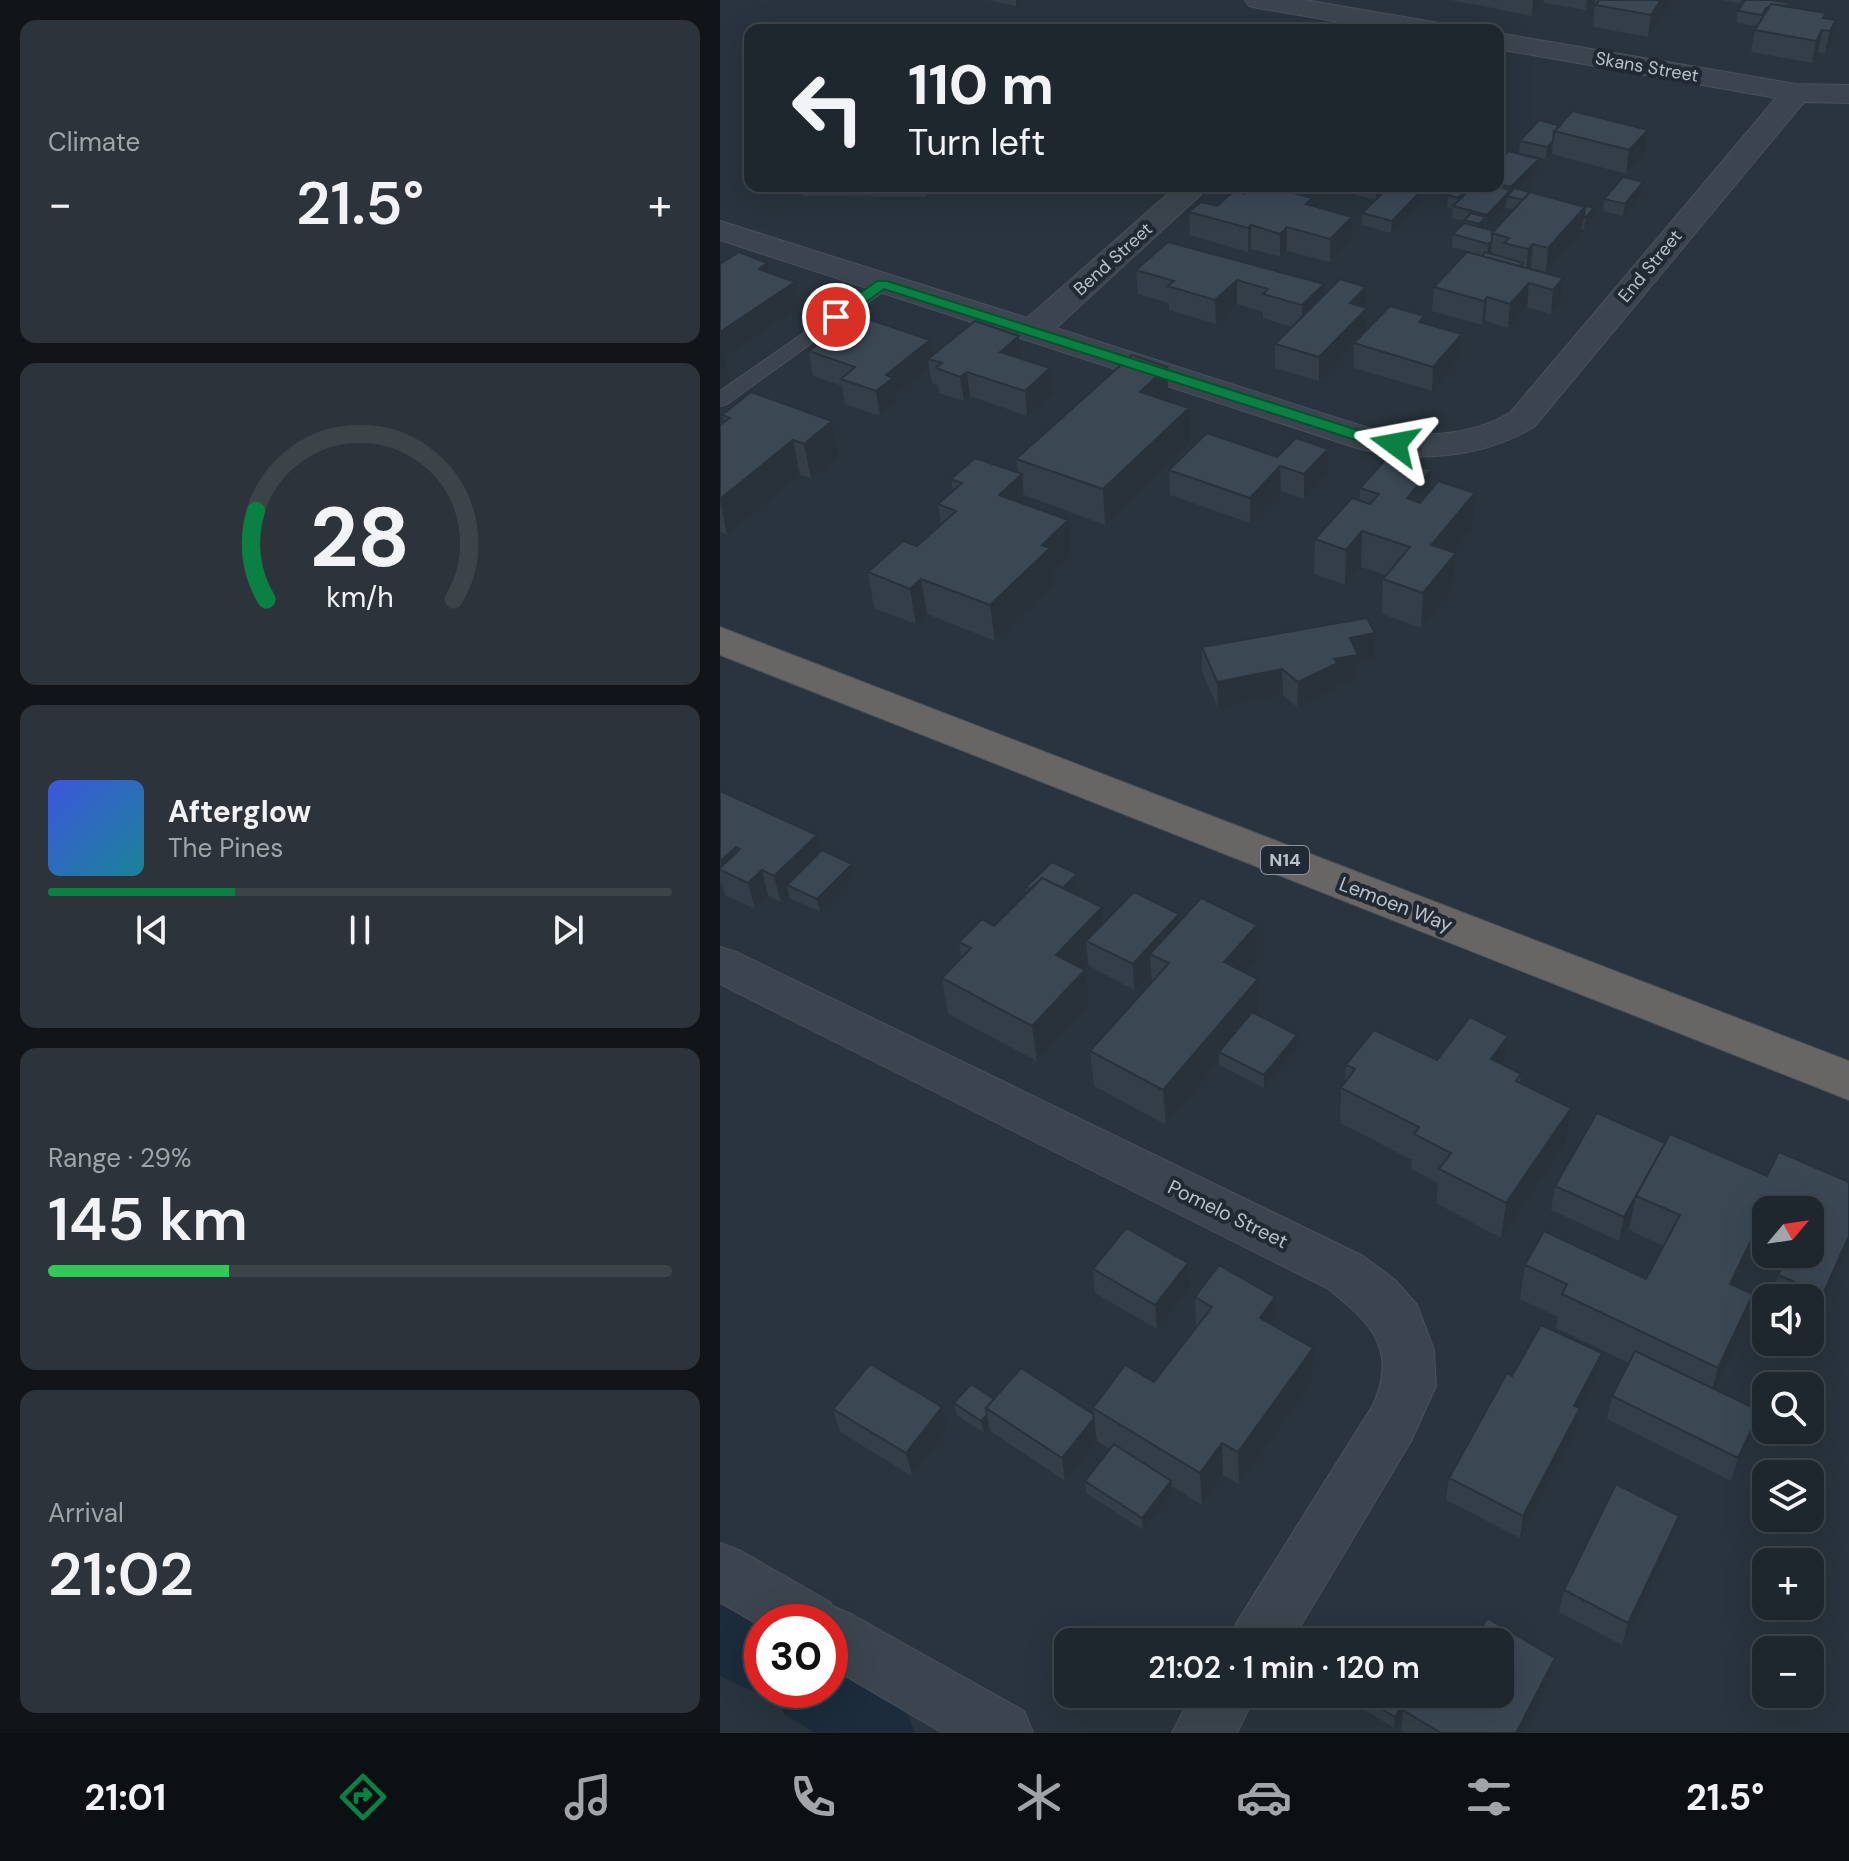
<!DOCTYPE html>
<html lang="en">
<head>
<meta charset="utf-8">
<style>
	body { margin:0; font-family:"DM Sans",sans-serif; background:#2c333a; color:#f1f3f6; height:100vh; display:flex; flex-direction:column; font-size:30px; white-space:nowrap }
	* { box-sizing:border-box; margin:0 }
	p { font-size:26px; color:#a1a5aa }
	.icon { flex:none; width:44px; height:44px; fill:none; stroke:currentColor; stroke-width:2; stroke-linecap:round; stroke-linejoin:round }
	.map { position:relative; flex:1; overflow:hidden }
	.drawer { display:flex; flex-direction:column; gap:20px; padding:20px; background:#111519; width:720px }
	.drawer>* { flex:none }
	.guide { position:absolute; left:24px; top:24px; width:760px; height:168px; border-radius:16px; box-shadow:0 8px 32px #0002,0 0 0 2px #3c444a; background:#1f272e; color:#f1f3f6; overflow:hidden }
	.needle { width:52px; rotate:61deg }
	.tools { position:absolute; left:1032px; top:1196px; display:grid; gap:16px }
	.tools a { display:grid; place-items:center; width:72px; height:72px; border-radius:16px; background:#1f272e; box-shadow:0 8px 32px #0002,0 0 0 2px #3c444a; font-size:40px }
	.speed { position:absolute; left:24px; top:1604px; display:flex; gap:16px; font-size:40px; font-weight:700; text-align:center }
	.speed>* { display:grid; place-content:center; width:104px; height:104px; border-radius:50%; background:#1f272e; box-shadow:0 8px 32px #0002,0 0 0 2px #3c444a; line-height:1 }
	.speed .limit { border:12px solid #d22; background:#fff; color:#111 }
	.pin { position:absolute; display:grid; place-items:center; width:68px; height:68px; color:#fff; margin:-34px; border:4px solid #fff; border-radius:50%; box-shadow:0 2px 8px #0007 }
	.me { position:absolute; width:88px; margin:-44px; rotate:283deg; stroke-linejoin:round; filter:drop-shadow(0 0 6px #0008) }
	.turn { display:flex; align-items:center; gap:28px; height:168px; padding:0 32px; font-size:36px }
	.turn .icon { width:104px; height:104px; stroke-width:2.5 }
	.turn b { display:block; font-size:56px; line-height:68px }
	.big { font-size:60px; font-weight:600; line-height:1.1 }
	.drawer .card { flex:1; display:flex; flex-direction:column; justify-content:center; gap:12px; min-width:0; padding:0 28px; border-radius:16px; background:#2c333a }
	.drawer .dial { align-items:center; gap:0 }
	.dial svg { height:208px; overflow:visible; fill:none; stroke:#3c444a; stroke-width:7; stroke-linecap:round; text-anchor:middle }
	.dial text { fill:#f1f3f6; stroke:none }
	.song { display:flex; align-items:center; gap:24px }
	.cover { width:96px; height:96px; border-radius:12px; background:linear-gradient(135deg,hsl(230 70% 55%),hsl(190 70% 35%)) }
	.played { height:8px; border-radius:4px; background:linear-gradient(90deg,#0b8043 30%,#3c444a 30%) }
	.keys { display:flex; justify-content:space-around; direction:ltr }
	.heat { display:flex; justify-content:space-between; align-items:center; font-size:44px; direction:ltr }
	.charge { height:12px; border-radius:6px; background:linear-gradient(90deg,#34c759 29%,#3c444a 0) }
	.trip { position:absolute; left:334px; top:1628px; width:460px; height:80px; border-radius:16px; background:#1f272e; box-shadow:0 8px 32px #0002,0 0 0 2px #3c444a; font-weight:600; line-height:80px; text-align:center }
	.tabs { display:flex; height:128px; justify-content:space-around; align-items:center; background:#0c1012; color:#a1a5aa }
	.tabs .icon { width:56px; height:56px }
	.tabs .current { color:#0b8043 }
	.tabs b { font-size:36px; color:#f1f3f6 }
	main { display:flex; flex:1; min-height:0 }
	.map>svg:first-child { display:block }
	.lines { fill:none; stroke-linecap:round; stroke-linejoin:round }
	.canal { fill:#1c2c3c; fill-rule:evenodd }
	.service-casing { stroke:#49515b; stroke-width:2 }
	.minor-casing { stroke:#49515b; stroke-width:2 }
	.trunk-casing { stroke:#475059; stroke-width:2 }
	.service { fill:#3c454f; fill-rule:evenodd }
	.minor { fill:#3c454f; fill-rule:evenodd }
	.trunk { fill:#686664; fill-rule:evenodd }
	.wall { fill:#333e48; fill-rule:evenodd }
	.shaded-wall { fill:#29323b }
	.building { fill:#3b4854; stroke:#29323b; stroke-width:2 }
	.route { fill:#0b8043; stroke:#07532c; stroke-width:2 }
	.labels { text-anchor:middle; dominant-baseline:central; stroke-width:8; stroke-linejoin:round; paint-order:stroke }
	.far-street-label { font-size:18px; fill:#b9c1c9; stroke:#212a34 }
	.shield { fill:#212a34; stroke:#8b949c; stroke-width:2 }
	.shield-label { font-size:18px; font-weight:bold; fill:#b9c1c9 }
	.street-label { font-size:20px; fill:#b9c1c9; stroke:#212a34 }
</style>
</head>
<body>
<main>
<section class="drawer">
<div class="card"><p>Climate</p>
<div class="heat"><a>−</a><b class="big">21.5°</b><a>+</a></div>
</div>
<div class="card dial"><svg viewBox="0 0 100 80">
<path d="M14 69A42 42 0 1 1 86 69"/>
<path d="M14 69A42 42 0 0 1 10 35" stroke="#0b8043"/>
<text x="50" y="56" font-size="32" font-weight="700">28</text>
<text x="50" y="72" font-size="11">km/h</text>
</svg></div>
<div class="card">
<div class="song"><i class="cover"></i><div><b>Afterglow</b><p>The Pines</p></div></div>
<div class="played"></div>
<div class="keys"><svg class="icon" aria-label="previous" viewBox="0 0 24 24"><path d="M18 5L8 12l10 7zM5 5v14"/></svg><svg class="icon" aria-label="pause" viewBox="0 0 24 24"><path d="M8 5v14M16 5v14"/></svg><svg class="icon" aria-label="next" viewBox="0 0 24 24"><path d="M6 5l10 7-10 7zM19 5v14"/></svg></div>
</div>
<div class="card"><p>Range · 29%</p><b class="big">145 km</b><div class="charge"></div></div>
<div class="card"><p>Arrival</p><b class="big">21:02</b></div>
</section>
<div class="map">
<svg width="1129" height="1733" viewBox="0 0 1129 1733">
	<rect width="100%" height="100%" fill="#29343e"/>
	<g class="lines">
		<!-- canal -->
		<path class="canal" d="M0,1605L42,1625V1690H110V1665L185,1708L195,1733H95L64,1714L54,1691L42,1696L0,1676Z"/>
		<!-- service casing -->
		<g class="service-casing">
			<path id="service" d="M162,279L171,284L168,288L7,404L0,406V391Z"/>
		</g>
		<!-- minor casing -->
		<g class="minor-casing">
			<path id="minor" d="M525,0H585L713,22L723,24L727,30H666L538,8L529,6Z
				M778,33L1076,84L1129,85V103L1084,102L814,427C761,458 700,463 640,449L0,240V221L307,318L457,186H490L336,328L658,431C706,437 747,437 790,413L1056,98L778,49Z
				M0,947L16,952L643,1256L675,1280L697,1305L714,1350L716,1386L691,1441L571,1642H508L517,1622L653,1405C679,1349 649,1321 607,1288L0,984Z
				M0,1543L21,1551L110,1602L112,1606L131,1614L304,1711L313,1733H223L110,1667V1622H42V1627L0,1602Z
				M472,1694H536L517,1733H452Z"/>
		</g>
		<!-- trunk casing -->
		<g class="trunk-casing">
			<path id="trunk" d="M0,627L1129,1061V1100L0,655Z"/>
		</g>
		<!-- service -->
		<use href="#service" class="service"/>
		<!-- minor -->
		<use href="#minor" class="minor"/>
		<!-- trunk -->
		<use href="#trunk" class="trunk"/>
	</g>
	<!-- wall -->
	<path class="wall" d="M268,0H304L296,6Z
		M731,0H824L812,16Z
		M824,0H874L866,10L824,3Z
		M875,0H953L928,37L873,27Z
		M1001,0H1022L1020,3Z
		M1068,7L1106,13L1105,18L1116,20L1112,42L1105,53L1098,52L1092,63L1031,52L1035,30L1037,26L1017,23L1018,11Z
		M840,126L928,130L925,153L906,174L832,154V153L826,159L799,153L800,141Z
		M819,159L818,171L800,190L872,220L864,230L862,229L826,272L811,268L810,269L843,278L841,302L831,314L807,307L788,328L765,321L762,325L712,311L714,287L762,255L732,247L733,234L744,221L732,218L733,209L727,207L728,194L710,190V186L709,187L704,186H778V162ZM786,205V208L794,210L774,231L765,228Z
		M81,186H211L207,197L82,196Z
		M534,186H587L578,195L592,206L632,217V240L610,262L567,251L560,257L531,249L528,252L470,235L469,212L497,206L525,194Z
		M603,186H673L699,205L671,233L642,225V213L655,200Z
		M922,194L903,216L883,211L884,199Z
		M448,242L604,296L646,287V331L703,323L742,334L740,358L712,391L634,368V344L599,381L555,368V344L572,327L543,318V312L517,304L496,324L449,310V303L418,294L416,270Z
		M89,351L301,359L333,393L307,416L250,396L244,401L219,393L218,385L212,383L209,367L176,394L177,402L160,416L125,404L122,386L93,376Z
		M449,401L470,443L385,525L304,495L305,505L351,556L333,574L334,584L275,641L207,614L196,624L154,608L148,572L197,546L221,525L218,504L233,491L231,479L298,473L296,459Z
		M2,415L112,421L119,456L91,479L80,475L7,535L0,532V425L4,423Z
		M487,433L608,474L584,499L561,491L530,523L450,495L449,470Z
		M711,470L710,491L752,529L733,552L736,553L733,589L701,628L662,614L663,579L666,575L641,567L625,585L594,574L595,539L640,501V488Z
		M655,633L654,658L638,662L637,680L617,684V688L577,707L563,695L498,708L482,672V647Z
		M0,791L97,835L101,851L132,864L134,877L100,912L70,898L69,894L61,902L48,896L35,909L5,895L3,884L0,883Z
		M357,874L358,887L353,893L382,907L384,923L460,921L537,925V960L526,973L538,1015L577,1035V1048L544,1088L499,1065V1061L446,1125L374,1086L370,1051L432,983L431,972L414,990L369,966L368,962L362,968L365,970L369,1005L317,1061L228,1014L222,978L241,958L239,942L274,926L307,893L306,887Z
		M788,1036L785,1066L801,1074L800,1083L851,1108L846,1143L781,1238L716,1203L718,1183L691,1169L692,1160L620,1123L621,1088L625,1082L626,1065L717,1060Z
		M877,1113L945,1143L950,1134L1047,1176L1059,1152L1129,1182V1245L1091,1328H1090V1298H1051L1058,1275L1063,1264L1033,1251L1016,1287L1033,1294L1023,1328L994,1389L1040,1411L1033,1434L1011,1481L887,1419L892,1396L909,1363L836,1328L838,1317L800,1299L805,1265L824,1231L926,1279L944,1246L909,1230L911,1219L899,1241L831,1210L835,1186ZM1046,1210H1090V1254H1046Z
		M468,1263L470,1287L437,1329L375,1293L373,1269Z
		M475,1297L556,1327L592,1382L519,1484L503,1475L482,1505L451,1486L452,1493L423,1530L366,1493L365,1481L390,1449L377,1441L345,1481L270,1431L269,1427L264,1433L237,1415L234,1403L274,1399L373,1414V1408L434,1382L476,1327Z
		M882,1353L877,1377L860,1409L856,1432L800,1538L726,1500L729,1478L792,1376Z
		M113,1409L227,1430L192,1476L120,1432Z
		M959,1516L953,1538L902,1645L839,1612L844,1590Z
		M835,1658L831,1679L802,1733H685L681,1731L683,1714L674,1728L629,1700L630,1694H780Z"/>
	<!-- shaded-wall -->
	<path class="shaded-wall" d="M296,0H304L296,6Z
		M813,0H824L812,16Z
		M867,0H874L866,10Z
		M941,0H953L928,37L931,15Z
		M1106,13L1098,52L1092,63L1096,41Z
		M1116,20L1112,42L1105,53L1110,31Z
		M928,130L925,153L906,174L909,150Z
		M833,141L832,153L826,159L827,147Z
		M819,159L818,171L792,197H790L791,187Z
		M923,182L922,194L903,216L905,204Z
		M206,186H211L207,197Z
		M575,186H587L575,197Z
		M656,186H671L656,200Z
		M791,190L790,196H787L786,205L766,227L767,215Z
		M699,193V205L671,233L672,221Z
		M865,207L862,230L826,272L828,248Z
		M874,208L872,220L864,230L866,217Z
		M632,217V240L610,262V239Z
		M766,217L765,229L758,237L759,224Z
		M531,225V249L528,252V228Z
		M567,227V251L560,257V234Z
		M772,241L771,253L767,257L768,244Z
		M813,244L811,268L806,273L808,249Z
		M47,263L52,287L39,269Z
		M843,278L841,302L831,314L833,290Z
		M517,280V304L496,324L495,300Z
		M75,282L79,306L4,357L10,382L0,390V332Z
		M809,283L807,307L788,328L790,304Z
		M604,284L603,308L582,329V305Z
		M646,287V332L599,381V357L630,303Z
		M767,297L765,321L762,325L764,301Z
		M742,334L740,358L712,391L713,367Z
		M299,336L301,360L280,352Z
		M210,340L213,360L208,359L209,367L176,394L177,402L160,416L156,391L166,375Z
		M447,367L449,402L420,392Z
		M330,368L333,393L307,416L305,391Z
		M247,372L250,396L244,401L240,377Z
		M469,408L470,443L385,525L383,489Z
		M112,421L119,456L91,479L84,444Z
		M73,440L80,475L7,535L0,499Z
		M608,449V474L584,499V474Z
		M560,466L561,491L530,523V498Z
		M711,470L709,505L687,498Z
		M302,474L305,510L279,495Z
		M755,493L752,529L709,581L711,545Z
		M348,520L351,556L333,574L334,584L275,641L270,605L322,545Z
		M642,531L641,567L625,585L626,550Z
		M736,553L733,589L701,628L703,593Z
		M201,579L207,614L196,624L190,589Z
		M655,633L654,658L638,662L637,680L617,684V688L577,707L578,682L614,659L630,638Z
		M562,669L563,695L498,708L497,682Z
		M97,835L103,860L67,885L69,894L61,902L54,876Z
		M16,847L22,872L3,871L0,861Z
		M132,864L134,877L100,912L97,899Z
		M42,870L48,896L35,909L28,883Z
		M357,874L358,887L334,912L332,899Z
		M382,907L385,943L366,941L368,962L341,991L336,955Z
		M459,914L460,939L430,954L431,972L414,990L413,964Z
		M537,925V960L505,998L504,962Z
		M365,970L369,1005L317,1061L312,1026Z
		M538,979V1015L499,1052V1061L446,1125L443,1090Z
		M577,1035V1048L544,1088V1075Z
		M788,1036L784,1072L771,1059Z
		M851,1108L846,1143L781,1238L786,1203Z
		M945,1143L916,1196L911,1220L899,1241L904,1217Z
		M1043,1216L1033,1251L1001,1318L1010,1284Z
		M1129,1236V1245L1091,1328L1103,1294Z
		M468,1263L470,1287L437,1329L435,1305Z
		M1033,1294L1023,1328L989,1401L998,1368Z
		M555,1297L556,1331L540,1318Z
		M593,1348L592,1382L519,1484L518,1452Z
		M882,1353L877,1377L860,1409L856,1432L800,1538L803,1516L854,1406Z
		M222,1407L227,1430L192,1476L186,1453Z
		M1040,1411L1033,1434L1011,1481L1018,1458Z
		M267,1415L269,1427L264,1433L261,1421Z
		M374,1418L377,1441L345,1481L342,1458Z
		M502,1443L503,1475L482,1505L480,1473Z
		M451,1481L452,1493L423,1530L422,1518Z
		M959,1516L953,1538L902,1645L908,1623Z
		M835,1658L831,1679L802,1733H796Z
		M689,1694H695L683,1710V1714L674,1728L675,1717Z"/>
	<!-- building -->
	<path class="building" d="M879,0H941L931,15L876,5Z
		M1025,0H1051L1069,3L1067,6L1051,4L1048,8H1046L1042,15L1018,11Z
		M1051,4L1106,13L1103,18L1116,20L1110,31L1102,30L1096,41L1035,30Z
		M853,111L928,130L909,150L834,131Z
		M819,120L840,126L834,131L833,141L827,147L800,141Z
		M788,151L819,159L791,187L778,184V162Z
		M903,177L923,182L905,204L884,199Z
		M534,186H547L592,198L586,204L632,217L610,239L567,227L560,234L531,225L528,228L469,212L481,202L497,206L514,191L525,194Z
		M670,186L699,193L672,221L642,213Z
		M736,186H749L738,198L728,195Z
		M753,186H776L791,190L767,215L733,206Z
		M794,188L810,192L803,200L787,196Z
		M810,192L865,207L828,248L813,244L808,249L784,243L789,238L772,233Z
		M832,198L874,208L866,217H864L865,207Z
		M751,213L766,217L759,224L744,220Z
		M744,223L774,231L772,233V241L768,244L733,234Z
		M448,242L604,284L582,305L543,294L548,289L517,280L495,300L448,286L454,281L416,270Z
		M19,252L47,263L39,269L75,282L0,332V264Z
		M747,252L843,278L833,290L809,283L790,304L767,297L764,301L714,287Z
		M765,252L803,263L800,266L762,256Z
		M620,279L646,287L630,303L647,308L599,357L555,344Z
		M670,306L704,316L699,322L742,334L713,367L634,343Z
		M136,315L210,340L166,375L173,378L156,391L121,379L135,367L89,351Z
		M255,321L299,336L280,352L330,368L305,391L247,372L240,377L216,368L222,363L208,359Z
		M412,355L447,367L420,392L469,408L383,489L296,459Z
		M31,392L112,421L84,444L73,440L0,499V425L10,418L2,415Z
		M487,433L557,457L576,438L608,449L584,474L560,466L530,498L449,470Z
		M669,456L711,470L687,498L700,503L718,481L755,493L711,545L736,553L703,593L663,579L690,547L642,531L626,550L595,539L632,498L650,504L659,494L640,488Z
		M255,458L302,474L279,495L348,520L322,545L330,548L270,605L201,579L190,589L148,572L183,541L197,546L236,511L218,504L242,483L231,479Z
		M647,618L655,633L630,638L638,655L614,659L618,663L578,682L562,669L497,682L482,647Z
		M0,791L97,835L54,876L42,870L28,883L0,870V868L20,849L16,847L0,861Z
		M102,850L132,864L97,899L67,885Z
		M332,862L357,874L343,888L322,878L310,889L306,887Z
		M322,878L382,907L336,955L365,970L312,1026L222,978L251,948L239,942L262,919L274,926Z
		M414,892L459,914L413,964L366,941Z
		M481,898L537,925L504,962L538,979L443,1090L370,1051L449,963L430,954Z
		M532,1012L577,1035L544,1075L499,1052Z
		M750,1017L788,1036L771,1059L801,1074L796,1081L851,1108L786,1203L719,1169L731,1153L694,1134L699,1127L621,1088L635,1069L626,1065L654,1030L717,1060Z
		M877,1113L945,1143L904,1217L835,1186Z
		M950,1134L1047,1176L1059,1152L1129,1182V1236L1103,1294L1058,1275L1068,1254H1090V1210H1046V1218L1043,1216L1010,1284L1033,1294L998,1368L842,1294L847,1284L805,1265L824,1231L926,1279L960,1215L916,1196Z
		M406,1228L468,1263L435,1305L373,1269Z
		M499,1265L555,1297L540,1318L593,1348L518,1452L502,1443L480,1473L373,1408L405,1365L434,1382L492,1307L475,1297Z
		M821,1325L882,1353L854,1406L860,1408L803,1516L729,1478L787,1373L792,1376Z
		M915,1351L1040,1411L1018,1458L892,1396Z
		M150,1364L222,1407L186,1453L113,1409Z
		M301,1368L373,1414L374,1418L342,1458L266,1408Z
		M251,1384L274,1399L266,1408L267,1415L261,1421L234,1403Z
		M394,1444L451,1481L422,1518L365,1481Z
		M896,1484L959,1516L908,1623L844,1590Z
		M767,1618L835,1658L796,1733H721L683,1710L693,1694H780V1642H754Z
		M666,1632L681,1642H660Z
		M725,1636L736,1642H722Z
		M637,1694H689L675,1717Z"/>
	<!-- route -->
	<path class="route" d="M157,281H167L682,444L675,449L648,444L164,289L121,320H111V314Z"/>
	<g class="labels">
		<!-- far-street labels -->
		<g class="far-street-label">
			<text transform="translate(927 67) rotate(10)">Skans Street</text>
			<text transform="translate(393 259) rotate(-42)">Bend Street</text>
			<text transform="translate(930 266) rotate(-50)">End Street</text>
		</g>
		<!-- shield labels -->
		<rect class="shield" x="541" y="846" width="48" height="28" rx="6"/>
		<g class="shield-label">
			<text x="565" y="860">N14</text>
		</g>
		<!-- street labels -->
		<g class="street-label">
			<text transform="translate(676 904) rotate(21)">Lemoen Way</text>
			<text transform="translate(508 1214) rotate(26)">Pomelo Street</text>
		</g>
	</g>
</svg>
<div class="tools">
<a><svg class="needle" viewBox="-14 -14 28 28"><path d="M0-13l5 13h-10z" fill="#e53935"/><path d="M0 13l5-13h-10z" fill="#a1a5aa"/></svg></a>
<a><svg class="icon" aria-label="sound" viewBox="0 0 24 24"><path d="M4 9h4l5-4v14l-5-4H4zM17 9q2 3 0 6"/></svg></a>
<a><svg class="icon" aria-label="search" viewBox="0 0 24 24"><circle cx="10" cy="10" r="6"/><path d="M15 15l6 6"/></svg></a>
<a><svg class="icon" aria-label="layers" viewBox="0 0 24 24"><path d="M12 4l9 5-9 5-9-5zM3 14l9 5 9-5"/></svg></a>
<a>+</a>
<a>−</a>
</div>
<div class="speed"><div class="limit">30</div></div>
<div class="pin" style="left:116px;top:317px;background:#d93025"><svg class="icon" aria-label="arrive" viewBox="0 0 24 24"><path d="M6 21V4h12l-3 4 3 4H6"/></svg></div>
<svg class="me" style="left:675px;top:444px" viewBox="-20 -20 40 40"><path d="M0-17L14 15 0 8-14 15z" fill="#0b8043" stroke="#fff" stroke-width="4"/></svg>
<div class="trip">21:02 · 1 min · 120 m</div>
<div class="guide">
<div class="turn"><svg class="icon" aria-label="left" viewBox="0 0 24 24"><path d="M17 20v-9H6M10 6l-5 5 5 5"/></svg><div><b>110 m</b>Turn left</div></div>
</div>
</div>
</main>
<nav class="tabs">
<b>21:01</b>
<svg class="icon current" aria-label="directions" viewBox="0 0 24 24"><path d="M12 3l9 9-9 9-9-9zM9 14v-3h6M13 9l2 2-2 2"/></svg>
<svg class="icon" aria-label="music" viewBox="0 0 24 24"><path d="M9 18V5l10-2v13"/><circle cx="6" cy="18" r="3"/><circle cx="16" cy="16" r="3"/></svg>
<svg class="icon" aria-label="phone" viewBox="0 0 24 24"><path d="M5 4h4l2 5-3 2q2 4 5 5l2-3 5 2v4C11 20 4 13 5 4z"/></svg>
<svg class="icon" aria-label="climate" viewBox="0 0 24 24"><path d="M12 3v18M4 7l16 10M4 17L20 7"/></svg>
<svg class="icon" aria-label="car" viewBox="0 0 24 24"><path d="M5 17H2v-5l4-1 3-4h7l3 4 3 1v5h-3M9 17h6M6 11h13"/><circle cx="7" cy="17" r="2"/><circle cx="17" cy="17" r="2"/></svg>
<svg class="icon" aria-label="filters" viewBox="0 0 24 24"><path d="M4 7h16M4 17h16"/><circle cx="9" cy="7" r="2"/><circle cx="15" cy="17" r="2"/></svg>
<b>21.5°</b>
</nav>
</body>
</html>
